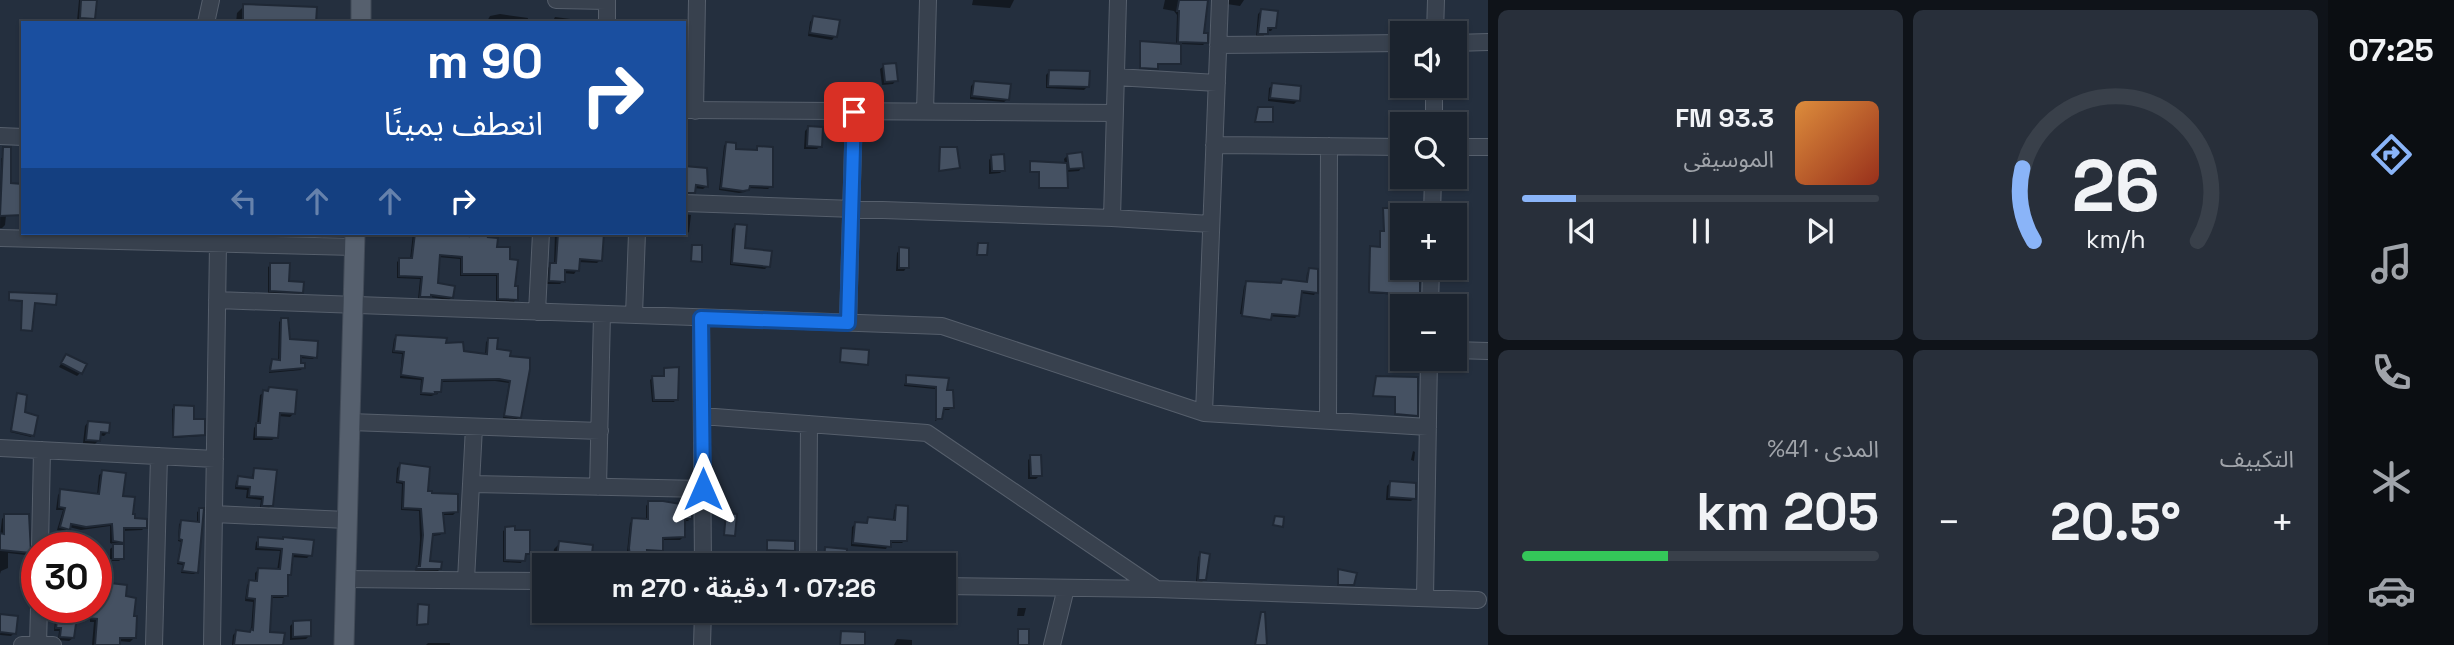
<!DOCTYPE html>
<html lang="ar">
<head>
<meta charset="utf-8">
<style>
	body { margin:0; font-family:"Space Grotesk","Noto Sans Arabic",sans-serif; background:#282f3a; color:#f1f3f6; direction:rtl; height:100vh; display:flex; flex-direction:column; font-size:26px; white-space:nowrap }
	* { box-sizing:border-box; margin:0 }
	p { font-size:23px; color:#a0a4aa }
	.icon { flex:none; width:38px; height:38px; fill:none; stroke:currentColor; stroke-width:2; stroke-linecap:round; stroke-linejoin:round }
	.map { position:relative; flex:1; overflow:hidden; direction:ltr }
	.panel { display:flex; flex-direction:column; gap:10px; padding:10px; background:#0f1319; width:840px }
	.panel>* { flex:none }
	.hud { position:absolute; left:21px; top:21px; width:665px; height:214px; border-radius:0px; box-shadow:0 2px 5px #0004,0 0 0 2px #39404a; direction:rtl; background:#1a4fa0; color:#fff; overflow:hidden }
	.fabs { position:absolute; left:1390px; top:21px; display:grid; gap:14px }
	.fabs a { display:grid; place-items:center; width:77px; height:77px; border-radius:0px; background:#1b232e; box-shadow:0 2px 5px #0004,0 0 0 2px #39404a; font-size:35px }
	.speed { position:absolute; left:21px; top:532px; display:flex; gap:14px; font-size:35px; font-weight:700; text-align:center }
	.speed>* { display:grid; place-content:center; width:91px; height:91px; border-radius:50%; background:#1b232e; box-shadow:0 2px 5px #0004,0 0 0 2px #39404a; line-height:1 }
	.speed .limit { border:10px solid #d22; background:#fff; color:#111 }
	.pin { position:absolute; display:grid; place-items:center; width:60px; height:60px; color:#fff; margin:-30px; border-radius:14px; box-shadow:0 4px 10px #0006 }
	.me { position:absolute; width:77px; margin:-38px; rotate:0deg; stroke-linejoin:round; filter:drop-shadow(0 0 5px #0008) }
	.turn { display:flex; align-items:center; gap:24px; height:147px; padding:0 28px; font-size:32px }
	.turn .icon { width:91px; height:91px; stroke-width:2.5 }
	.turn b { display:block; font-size:49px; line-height:60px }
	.lanes { display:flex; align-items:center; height:66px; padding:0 28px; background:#0003; justify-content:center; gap:35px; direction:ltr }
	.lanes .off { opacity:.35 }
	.big { font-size:52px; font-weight:600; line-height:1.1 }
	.panel .card { flex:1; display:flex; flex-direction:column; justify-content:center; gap:10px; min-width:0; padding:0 24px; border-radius:10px; background:#282f3a }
	.panel .dial { align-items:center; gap:0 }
	.dial svg { height:182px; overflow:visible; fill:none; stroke:#39404a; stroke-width:7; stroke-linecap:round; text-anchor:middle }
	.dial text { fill:#f1f3f6; stroke:none }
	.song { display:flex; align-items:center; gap:21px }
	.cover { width:84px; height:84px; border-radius:10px; background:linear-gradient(135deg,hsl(30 70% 55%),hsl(10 70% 35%)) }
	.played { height:7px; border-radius:4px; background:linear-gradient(90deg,#8ab4f8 15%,#39404a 15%) }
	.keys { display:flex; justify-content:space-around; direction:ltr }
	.heat { display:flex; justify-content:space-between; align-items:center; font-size:38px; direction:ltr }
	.charge { height:10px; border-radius:5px; background:linear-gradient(90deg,#34c759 41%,#39404a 0) }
	.panel .tiles { flex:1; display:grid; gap:10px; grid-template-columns:repeat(2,1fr) }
	.trip { position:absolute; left:532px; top:553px; width:424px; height:70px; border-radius:0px; background:#1b232e; box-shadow:0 2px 5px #0004,0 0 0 2px #39404a; font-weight:600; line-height:70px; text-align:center; direction:rtl }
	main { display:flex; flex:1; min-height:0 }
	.tabs { display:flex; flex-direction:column; width:126px; justify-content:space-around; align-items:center; background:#0b0e12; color:#a0a4aa }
	.tabs .icon { width:49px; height:49px }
	.tabs .selected { color:#8ab4f8 }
	.tabs b { font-size:32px; color:#f1f3f6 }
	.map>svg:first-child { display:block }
	.shadow { fill:#0007 }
	.building { fill:#455162; stroke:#1f2835; stroke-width:2 }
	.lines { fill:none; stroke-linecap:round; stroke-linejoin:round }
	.minor-casing { stroke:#565f6c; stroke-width:18 }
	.major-casing { stroke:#414a57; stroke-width:21 }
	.minor { stroke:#38414e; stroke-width:16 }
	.major { stroke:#56606e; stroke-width:19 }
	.route-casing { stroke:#114b97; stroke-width:18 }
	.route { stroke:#1a73e8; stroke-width:12 }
</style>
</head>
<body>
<main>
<nav class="tabs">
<b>07:25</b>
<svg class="icon selected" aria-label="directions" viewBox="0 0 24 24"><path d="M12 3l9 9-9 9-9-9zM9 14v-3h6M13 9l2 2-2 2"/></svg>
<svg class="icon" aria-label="music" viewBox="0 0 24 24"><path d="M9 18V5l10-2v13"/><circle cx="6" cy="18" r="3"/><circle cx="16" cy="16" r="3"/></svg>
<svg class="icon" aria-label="phone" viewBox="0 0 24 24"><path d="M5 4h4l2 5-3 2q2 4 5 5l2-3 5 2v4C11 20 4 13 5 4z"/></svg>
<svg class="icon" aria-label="climate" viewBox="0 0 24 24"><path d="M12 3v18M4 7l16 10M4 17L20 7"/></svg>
<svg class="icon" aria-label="car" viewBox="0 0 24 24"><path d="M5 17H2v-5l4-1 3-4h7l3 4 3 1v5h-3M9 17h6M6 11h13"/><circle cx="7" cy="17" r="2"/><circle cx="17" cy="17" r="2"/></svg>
</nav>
<section class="panel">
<div class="tiles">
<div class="card dial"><svg viewBox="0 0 100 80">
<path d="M14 69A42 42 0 1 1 86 69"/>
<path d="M14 69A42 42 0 0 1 9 37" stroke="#8ab4f8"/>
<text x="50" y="56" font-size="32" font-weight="700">26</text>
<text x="50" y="72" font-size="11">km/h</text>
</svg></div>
<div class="card">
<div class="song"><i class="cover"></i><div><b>93.3 FM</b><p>الموسيقى</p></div></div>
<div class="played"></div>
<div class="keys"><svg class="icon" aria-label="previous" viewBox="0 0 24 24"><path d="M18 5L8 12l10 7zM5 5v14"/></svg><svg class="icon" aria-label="pause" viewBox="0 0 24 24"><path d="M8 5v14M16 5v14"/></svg><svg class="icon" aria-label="next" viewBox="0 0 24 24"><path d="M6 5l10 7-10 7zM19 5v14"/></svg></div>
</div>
<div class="card"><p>التكييف</p>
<div class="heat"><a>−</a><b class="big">20.5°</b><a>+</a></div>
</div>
<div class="card"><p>المدى · 41%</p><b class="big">205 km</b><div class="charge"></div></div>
</div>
</section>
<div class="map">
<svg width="1488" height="645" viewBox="0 0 1488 645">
	<rect width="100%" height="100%" fill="#242f3e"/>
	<!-- shadow -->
	<path class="shadow" d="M79,0H95L93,19L90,22L77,21Z
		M973,0H1014L1010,8L972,5Z
		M1165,0H1208L1202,34L1206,42L1203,45L1180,44L1178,65L1156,64L1155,69H1139L1141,48L1176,45L1177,15L1174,11L1163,9Z
		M1225,0H1244L1240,6L1227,4Z
		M244,6L314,23H236L237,13Z
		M1261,11L1274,27L1271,31H1266L1263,37H1256L1258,14Z
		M500,14L528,18L527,23H486L490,16Z
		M555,17L578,20V23H552Z
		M813,18L835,36L832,40L808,36L810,22Z
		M663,19L679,20V23H659Z
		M884,66L896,80L893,84L882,85L880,69Z
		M1050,71L1088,86L1084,90L1046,88V75Z
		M974,83L1008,99L1004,102L970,99L971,86Z
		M1273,85L1298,100L1294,104L1268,101L1269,88Z
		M809,127L820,146L817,149H804L805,131Z
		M726,143L734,151L755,150L757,148L771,186L768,189L748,188L745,192L739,193L719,190L724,146Z
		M1068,155L1082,167L1079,171L1066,172V187L1038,189L1039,173H1029V164L1065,165L1064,159Z
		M992,156L1003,170L1000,173L989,174V160Z
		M1,158H10L11,168L5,225L2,228H0Z
		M684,167L707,186L703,189L694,188L690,196H684Z
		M1383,210H1399L1400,239L1395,268L1418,294L1416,296L1368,293L1370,250L1379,249V235L1383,233Z
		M684,214L691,215L689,232L685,235L673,234L684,233Z
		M735,226L743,249L768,266L765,269L730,265L732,229Z
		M214,233H230L227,235H214Z
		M286,233H326L323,238L285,237Z
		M413,233H444L443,235L467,238L468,233H487V239L495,249L516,299L514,302L496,301V276H460V259L438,257L436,285L452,297L449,300L429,297L418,299L420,279L397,278V262L400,259L410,260Z
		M555,233H604L600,260L597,263L578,262L577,270L574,274L563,273V281L560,284H547V268L554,265Z
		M900,249L907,267L904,271H896L897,253Z
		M271,265L288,282L302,292L299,294L268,293V267Z
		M1310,270L1316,292L1314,295L1300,293L1298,315L1295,318L1240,314L1244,286L1247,283L1280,284L1283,281L1306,283L1307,273Z
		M10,294L54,304L33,303L30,330L21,331V302L8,300Z
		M282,319L288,340L315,357L313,359L299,358L300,364L303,367L301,370L269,373L270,364L272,361L278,362L279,322Z
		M396,337L444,345L463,353L485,355L486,342L489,339L495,350L509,358L519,417L517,419L503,418L509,383L495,381L440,382V391L437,394L431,396L420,395L421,380L400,378L402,354L392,353L394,339Z
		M66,356L80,373L77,376L59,367Z
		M665,369L676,399L674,402H652L650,380L653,377L663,378Z
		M907,376L947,379L945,392L952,407L949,410H942L941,418L935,421V389L904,386Z
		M1377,378L1416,415H1395V397L1373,396Z
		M270,389L293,414L290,417L278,416L276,437L272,440H253L254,428L257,424L260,395Z
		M17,394L32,435L31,437L10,432Z
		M174,407L193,420L203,434L201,436L172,438V409Z
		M88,422L108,432L104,436L99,435V440L95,444L83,443L85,426Z
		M1413,451L1415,452L1414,461L1411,460Z
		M1031,457L1040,475L1036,479H1028V460Z
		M400,465L426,492L456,512L453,515H442L443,532L440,535L431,536L428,562L440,569L437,572H414L418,567L420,539L419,511L401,510L402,484L396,483L397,468Z
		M254,470L272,505L269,508H260L261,500L246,498L247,490L235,489L236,481L239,478L251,479Z
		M103,472L131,516L145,527L142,530L122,531V543L119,546L122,558L119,561H110V549L115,545L110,543V526L81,530L69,527L65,532L57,530L63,510H56L58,495L61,491L97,495L99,475Z
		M1390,483L1414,498L1411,501L1386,500L1387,486Z
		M648,503L690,519L688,521H683V537L680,540H661L662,550L659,553H645L646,565H629L627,552L630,523L633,520L646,521V506Z
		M897,507L905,540L902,543H889L886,549L851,546L852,527L855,524L865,525L868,519L893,521L894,510Z
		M200,510H202L197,572L194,574L181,573L183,565L177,564L181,542L178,541L179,524L182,522L197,523V512Z
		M5,515L29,552L26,555L8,553V568L1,571L0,574V536L2,519Z
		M506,529L529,554L524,556L521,563L503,562V531Z
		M259,539L310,555L307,558L291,557L289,574L287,577L286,595L283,598H270L268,633L282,645H232L233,635L236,632L249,633L251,631L253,602L245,601L247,585L250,582H255V573L259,569L277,571L280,551L255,550L256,542Z
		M560,543L589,562L585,565L552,564L554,549Z
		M826,549L845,551L844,565H821L823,553Z
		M1201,554L1205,579L1202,582H1196L1198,557Z
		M96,561L109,578L103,584L124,598L132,617L134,638L130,642L118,641V645H92L94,622H90V615L77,613L73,638L69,641L58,640L59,631H54L56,610L96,607L99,588L105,582L96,581Z
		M1018,608H1026L1024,616H1017Z
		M2,620L14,633L11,636L0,635Z
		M293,623L309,636L306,639L290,640V626Z
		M897,639L912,640V645H894Z
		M428,643H450V645H426Z"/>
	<!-- building -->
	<path class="building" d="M81,0H97L95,19L80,18Z
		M1179,0H1208L1204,33H1208V43L1178,42L1179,11H1177Z
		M243,4L317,7L316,23H243Z
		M1261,9L1278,11L1276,28H1268V34H1258Z
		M813,16L840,20L837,37L810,33Z
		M1140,41L1181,44V64H1158V69L1140,68Z
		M896,63L898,81L885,82L883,64Z
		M1049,70L1090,71L1089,87L1048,86Z
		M974,81L1011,84L1009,100L972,96Z
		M1272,83L1301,86L1300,101L1270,98Z
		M1258,107H1273V122H1255Z
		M808,126L823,127L822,147L807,146Z
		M726,142L736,143V149L757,150V146L773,147V187L750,186L749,190L743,191L721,188Z
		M3,147H11V183L23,184V215L0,216Z
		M940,147H957L960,168L939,171Z
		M1082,152L1084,168L1069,169L1067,154Z
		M1004,154L1005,171H992L991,155Z
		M1030,161L1067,163L1068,188H1039V172H1030Z
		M684,166L707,168L708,187L696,185L695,193H684Z
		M1383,208H1399L1402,240H1399L1397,267H1400L1399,271L1420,272V295L1369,292L1370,246L1380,247V231H1384Z
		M735,224L747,225L745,248L772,251L770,267L732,263Z
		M277,233H321V236L277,235Z
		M415,233H445L469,236V233H489L488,237L498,238L497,247H510V259L518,260L515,286H518V300L498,299V274H462V257L440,255L438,283L455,286L453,298L431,295V297H420L422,277L399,276V258H412Z
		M558,233H604L602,261L580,259L579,271L565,270V282L549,281L550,263H556Z
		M978,243H988L987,255H977Z
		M692,245H702V262L691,261Z
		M899,247L909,248V268H899Z
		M270,263H290L289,281L304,282L303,293L270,291Z
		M1309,268L1318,269V293L1302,291L1299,316L1272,314L1271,320L1242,316L1246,281L1281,283L1282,279L1307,282Z
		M9,292L57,294L56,305L35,303L32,331L21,330L22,301L9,300Z
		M281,318H288L290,339L318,341L317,358L301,356V363H305V368L270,371L272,359L280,360Z
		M396,335L447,338L446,343L463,342L464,351L487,354L488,338H498L497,349L511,351L510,356L530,358V369L521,418L504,416L510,381L499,379L442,380L441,392H435L436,394L421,393L423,378L401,375L404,352L394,351Z
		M841,348L869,350L868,365L840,362Z
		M66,354L87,364L82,374L61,363Z
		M679,367L678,400H654L652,376H664V368Z
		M906,375L949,378L947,390H953L954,408H944L942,419H936V387L906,384Z
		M1376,376L1418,377V416L1395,414V397L1373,396Z
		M269,387L297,390L295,414L280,413L278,438L256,437V423H260L263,390L268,391Z
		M17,393L27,395L25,412L38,416L34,436L11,431Z
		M174,405L194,406V419H205V435L173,437Z
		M88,421L110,423L109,433L101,432L100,441L86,440Z
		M1030,455H1041L1042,476H1031Z
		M400,463L430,467L428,491H432V493L458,494V512L443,513L445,533L433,534L430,561L442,562L441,569H416L417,566H420L423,535L421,509L403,508L404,482L398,481Z
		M254,468L277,470L273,506H262L263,497L249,496L250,487L237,486L238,476L253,478Z
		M102,470L126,473L123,496L135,497L133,514H135V518L147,519V528H124V543L113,541L112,524L86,527L71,524L70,530L60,527L65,508L59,507L60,489L99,494Z
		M1390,481L1416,483V499L1389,497Z
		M648,501H663L692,506V519H685V537L663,538V551L647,550L648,565H631L629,548L632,518L648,519Z
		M896,505L908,506L907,541H891V547L853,543L855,522L867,523L868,517L895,520Z
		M199,508H204L198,573L182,571L184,563L178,562L182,540L179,539L181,520L199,522Z
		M726,513L737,514L735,536L724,535Z
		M4,514H29L31,553L0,550V533L4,534Z
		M1275,516L1284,517L1283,527L1273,525Z
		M515,526V530H530V554H526L525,561L505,560V527Z
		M258,537L283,539V537L314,540L312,556L293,554L291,575H288V596H272L270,632L285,633L283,645H234L236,630L250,632L251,629L253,630L255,599L247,598L249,580L257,581L258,568L280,569L282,549L258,547Z
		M767,540L795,541V551L767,550Z
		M559,541L593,545L591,562L557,558Z
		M113,544H124V559H113Z
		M825,547L847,549L846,565L824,564Z
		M1200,552L1210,554L1206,580H1198Z
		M96,560H111V579H96Z
		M1338,569L1357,573L1354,585H1338Z
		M102,582L127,585L126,596L136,598L134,616H137L136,638H120V645H95L97,619L77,617L74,638L60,637L61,628H56L58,615H54V607H96V601H101Z
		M418,604L429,605L428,624L417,625Z
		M1261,612H1265L1267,645H1255Z
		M0,614L18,616L16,634L0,632Z
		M311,620V636L293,637V621Z
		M1018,629H1029V645H1018Z
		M841,631L865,632V645H840Z"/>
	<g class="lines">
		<!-- minor casing -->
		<g class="minor-casing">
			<path id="minor" d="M556,0L607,1
				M206,23L211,0
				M607,23V0
				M1435,33L1436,0
				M1454,43L1488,42
				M1218,45L1402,43
				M1116,77L1217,83
				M684,110L1115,113
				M695,111L697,0
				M925,112L928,0
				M1434,124V86
				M0,136L23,137
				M1214,145L1402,147
				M1454,147H1488
				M684,203L1112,218L1211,224
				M1432,215L1433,177
				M1112,218L1118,0
				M0,238L354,247
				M217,300L942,326L1204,413L1428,427
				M1430,306L1431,268
				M537,312L541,233
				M634,315L637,233
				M701,318L703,565
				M848,323L854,112
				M1454,350L1488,351
				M1204,413L1220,0
				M702,416L927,433L1155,588
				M1328,421L1329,146
				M350,422L600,431
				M0,448L215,459
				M472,484L703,489
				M598,487L602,314
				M214,514L347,520
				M40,548L42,450
				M808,565L809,424
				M345,579L544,581
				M466,580L474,427
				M943,586L1156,589L1478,600
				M1425,598L1429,359
				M22,645H53
				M38,645L39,607
				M154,645L159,456
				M212,645L218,244
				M702,645L703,611
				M1052,645L1066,588"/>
		</g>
		<!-- major casing -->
		<g class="major-casing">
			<path id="major" d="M361,23V0
				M344,645L355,233"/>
		</g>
		<!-- minor -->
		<use href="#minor" class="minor"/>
		<!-- major -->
		<use href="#major" class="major"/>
	</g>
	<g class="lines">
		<!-- route casing -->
		<g class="route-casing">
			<path id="route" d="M703,489L701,318L848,323L854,112"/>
		</g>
		<!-- route -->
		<use href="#route" class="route"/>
	</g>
</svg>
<div class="fabs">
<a><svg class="icon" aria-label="sound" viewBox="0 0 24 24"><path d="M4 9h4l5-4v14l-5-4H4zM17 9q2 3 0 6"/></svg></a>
<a><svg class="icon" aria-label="search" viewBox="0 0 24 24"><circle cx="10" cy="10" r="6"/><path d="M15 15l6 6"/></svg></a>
<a>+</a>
<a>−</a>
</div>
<div class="speed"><div class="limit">30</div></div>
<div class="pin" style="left:854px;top:112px;background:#d93025"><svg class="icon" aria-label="arrive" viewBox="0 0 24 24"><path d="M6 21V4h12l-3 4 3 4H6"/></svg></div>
<svg class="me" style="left:703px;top:489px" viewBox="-20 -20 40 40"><path d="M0-17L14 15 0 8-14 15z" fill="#1a73e8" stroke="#fff" stroke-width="4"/></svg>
<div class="trip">07:26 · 1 دقيقة · 270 m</div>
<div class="hud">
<div class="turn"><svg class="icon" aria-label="right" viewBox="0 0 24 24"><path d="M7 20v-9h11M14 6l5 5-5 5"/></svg><div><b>90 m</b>انعطف يمينًا</div></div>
<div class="lanes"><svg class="icon off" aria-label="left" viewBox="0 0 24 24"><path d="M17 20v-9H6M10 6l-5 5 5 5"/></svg><svg class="icon off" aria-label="ahead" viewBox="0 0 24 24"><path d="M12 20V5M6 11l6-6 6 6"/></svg><svg class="icon off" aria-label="ahead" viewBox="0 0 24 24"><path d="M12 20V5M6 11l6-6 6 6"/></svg><svg class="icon" aria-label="right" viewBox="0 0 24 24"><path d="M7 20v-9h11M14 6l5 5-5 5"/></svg></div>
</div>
</div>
</main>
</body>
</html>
